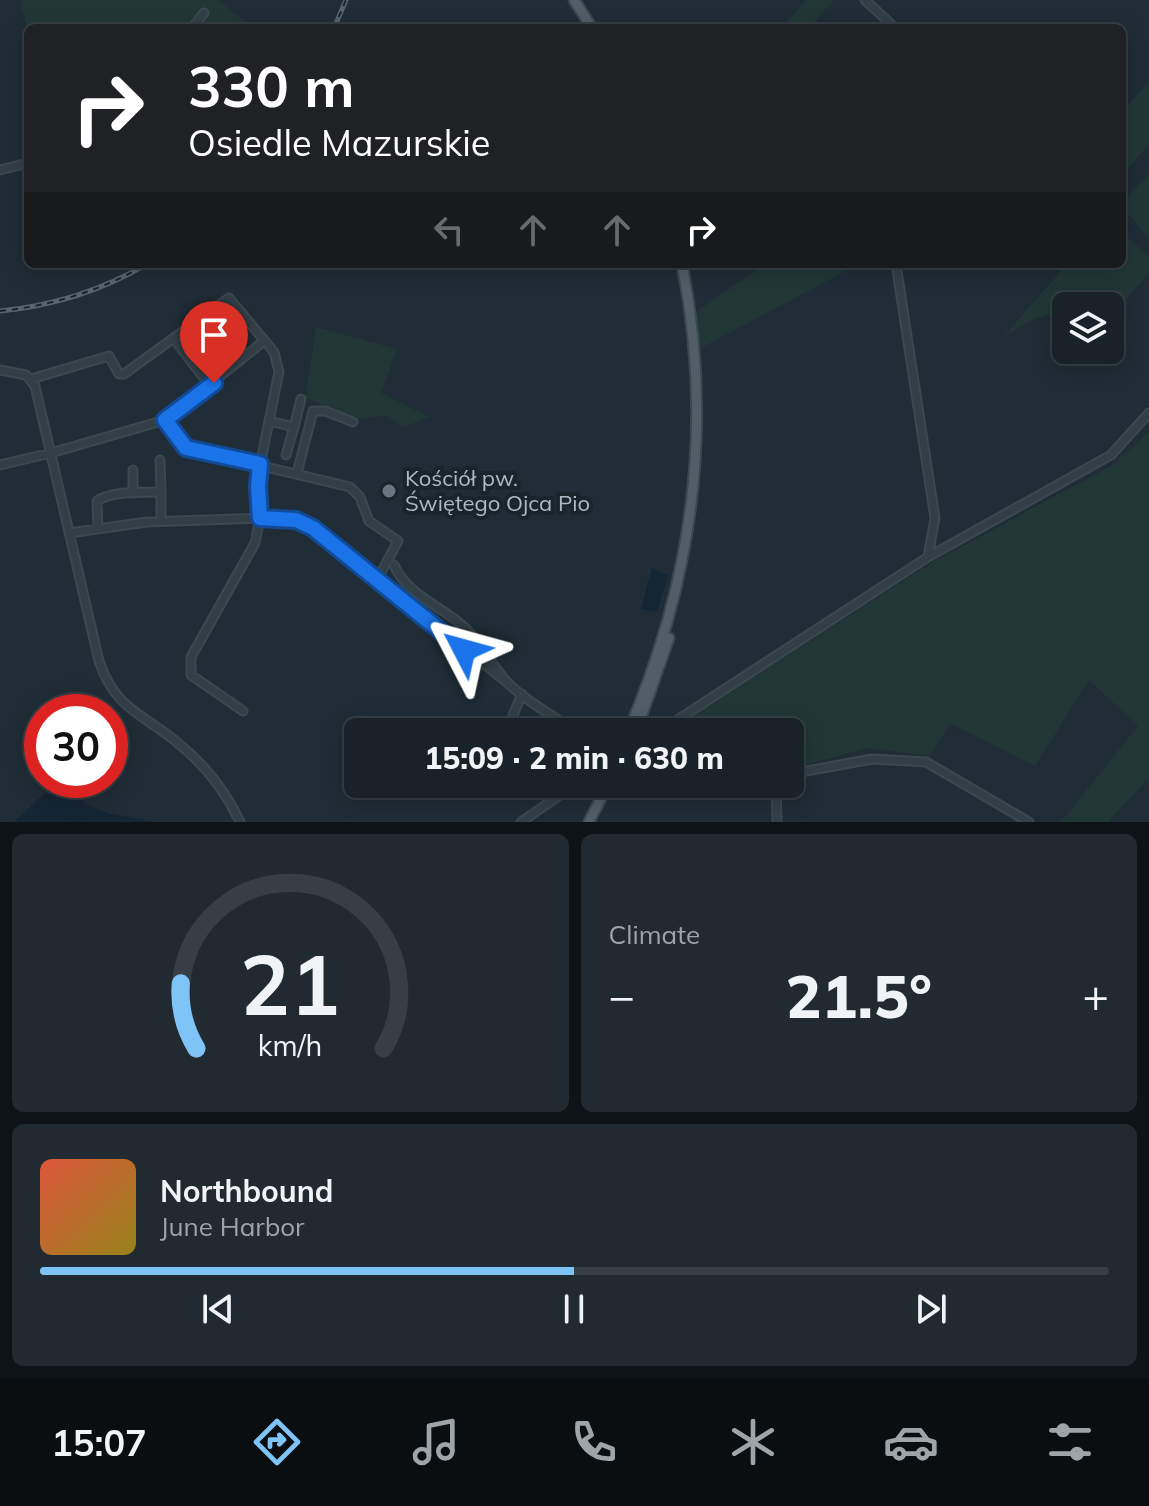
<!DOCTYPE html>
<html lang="en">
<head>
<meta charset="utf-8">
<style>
	body { margin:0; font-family:Mulish,sans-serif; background:#212a30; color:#f1f3f6; height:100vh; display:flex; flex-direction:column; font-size:30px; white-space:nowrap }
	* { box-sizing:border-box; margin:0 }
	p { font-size:26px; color:#9fa4a8 }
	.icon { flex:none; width:44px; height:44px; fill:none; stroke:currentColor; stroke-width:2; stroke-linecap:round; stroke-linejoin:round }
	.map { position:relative; height:822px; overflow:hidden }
	.drawer { display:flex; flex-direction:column; gap:12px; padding:12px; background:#0d1316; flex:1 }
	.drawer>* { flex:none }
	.hud { position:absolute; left:24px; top:24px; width:1102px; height:244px; border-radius:12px; box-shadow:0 4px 20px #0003,0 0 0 2px #363f45; background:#202124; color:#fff; overflow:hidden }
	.buttons { position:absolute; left:1052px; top:292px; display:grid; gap:16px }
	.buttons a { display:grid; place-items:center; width:72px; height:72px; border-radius:12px; background:#182228; box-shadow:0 4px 20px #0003,0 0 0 2px #363f45; font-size:40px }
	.speed { position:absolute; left:24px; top:694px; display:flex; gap:16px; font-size:40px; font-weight:700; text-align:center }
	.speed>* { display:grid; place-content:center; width:104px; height:104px; border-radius:50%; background:#182228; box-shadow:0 4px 20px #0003,0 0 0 2px #363f45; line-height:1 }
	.speed .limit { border:12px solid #d22; background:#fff; color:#111 }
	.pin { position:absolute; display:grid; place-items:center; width:68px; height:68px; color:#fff; margin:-82px -34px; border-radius:50% 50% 50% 0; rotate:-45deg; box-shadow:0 0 8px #0007 }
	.pin .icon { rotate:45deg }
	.me { position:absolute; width:88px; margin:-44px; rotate:309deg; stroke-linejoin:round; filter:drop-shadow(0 0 6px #0008) }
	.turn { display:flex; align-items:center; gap:28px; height:168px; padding:0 32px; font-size:36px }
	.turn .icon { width:104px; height:104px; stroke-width:2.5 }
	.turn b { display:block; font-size:56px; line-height:68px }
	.lanes { display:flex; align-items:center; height:76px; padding:0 32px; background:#0003; justify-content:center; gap:40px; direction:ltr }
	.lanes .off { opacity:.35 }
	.big { font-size:60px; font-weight:800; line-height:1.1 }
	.drawer .tile { flex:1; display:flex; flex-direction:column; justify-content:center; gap:12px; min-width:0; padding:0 28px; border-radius:12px; background:#212a30 }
	.drawer .dial { align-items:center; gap:0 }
	.dial svg { height:208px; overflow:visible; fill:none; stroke:#363f45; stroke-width:7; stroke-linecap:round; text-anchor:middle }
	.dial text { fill:#f1f3f6; stroke:none }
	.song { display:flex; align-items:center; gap:24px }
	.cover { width:96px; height:96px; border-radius:12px; background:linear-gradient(135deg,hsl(10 70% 55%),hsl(50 70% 35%)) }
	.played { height:8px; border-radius:4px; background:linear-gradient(90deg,#7fc4f7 50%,#363f45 50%) }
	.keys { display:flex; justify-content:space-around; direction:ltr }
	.heat { display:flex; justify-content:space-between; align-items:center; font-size:44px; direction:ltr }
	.drawer .tiles { flex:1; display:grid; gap:12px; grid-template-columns:1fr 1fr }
	.tile:last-child { grid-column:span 2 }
	.trip { position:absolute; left:344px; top:718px; width:460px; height:80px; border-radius:12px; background:#182228; box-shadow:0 4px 20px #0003,0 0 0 2px #363f45; font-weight:800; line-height:80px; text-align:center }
	.dock { display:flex; height:128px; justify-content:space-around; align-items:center; background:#0a0e10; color:#9fa4a8 }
	.dock .icon { width:56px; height:56px }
	.dock .on { color:#7fc4f7 }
	.dock b { font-size:36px; color:#f1f3f6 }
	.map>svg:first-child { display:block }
	.green { fill:#213736 }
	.water { fill:#142633 }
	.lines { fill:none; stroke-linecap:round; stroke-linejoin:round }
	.minor-casing { stroke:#3c4850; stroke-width:11 }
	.major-casing { stroke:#3c4850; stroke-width:13 }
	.minor { stroke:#333f47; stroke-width:7 }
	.major { stroke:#515e67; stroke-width:9 }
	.rail-casing { stroke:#55646e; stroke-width:5 }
	.rail { stroke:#19242b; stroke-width:2; stroke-dasharray:6; stroke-linecap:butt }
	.route-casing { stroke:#114b97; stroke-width:20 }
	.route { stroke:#1a73e8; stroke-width:14 }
	.worship-dot { fill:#6b7280; stroke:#19242b; stroke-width:3 }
	.labels { text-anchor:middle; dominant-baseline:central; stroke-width:8; stroke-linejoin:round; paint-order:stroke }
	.poi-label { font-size:22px; fill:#adbac4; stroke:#19242b; text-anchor:start }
</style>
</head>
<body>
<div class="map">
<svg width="1149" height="822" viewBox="0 0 1149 822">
	<rect width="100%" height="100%" fill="#202d36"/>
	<!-- green -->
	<path class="green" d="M20,0H217L254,28H28V33Z
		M806,0H834L808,28H781Z
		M1149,82V144L1122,175V112Z
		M1149,174V238L1122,207V202Z
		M1122,232L1149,257V273L1110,317V306H1066V314C1040,311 1024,325 1003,337L1067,264H1122Z
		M765,264H859L699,349L696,312Z
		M316,327L397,349L381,393L430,417L403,427L387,415L360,419L305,398Z
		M1149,432V778L1108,822H1061L1138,726L1089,680L1035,766L950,723L930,756L867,748L790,769V732H678L675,728L933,562L1111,466Z"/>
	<!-- water -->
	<path class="water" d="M652,568L668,575L657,612L641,609Z
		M45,793H73L88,805L107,813L155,822H14Z"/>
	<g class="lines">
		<!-- minor casing -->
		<g class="minor-casing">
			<path id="minor" d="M865,0L895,28
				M192,28L204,13
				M0,170L28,163
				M896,264L935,518L928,557
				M174,339L210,386
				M0,370L26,375L35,386L99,661C116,711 143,713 179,744C205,765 226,792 240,822
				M31,379L109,356L119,374H124L229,298L274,352L279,372L259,470L260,518L147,522L69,533
				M165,420L186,448L350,487L360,497L369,521L398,541L377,580
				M269,421L294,427L286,455
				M294,427L301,399
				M160,460L161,492
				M0,465L51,453L165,420L264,341
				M297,473L313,411H325L353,422
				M133,493V470
				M98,527L97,501C113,490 142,493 161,492V521
				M394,565C407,595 440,605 463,626C480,641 491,664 506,681C525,701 554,716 577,732
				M522,694L513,715L516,723L527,732
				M243,711L191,675V657L255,543L260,518L296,520L313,528L508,683
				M667,732L665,728L928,557L1111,455L1149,413
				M790,774L872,759L926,762L1029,822
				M776,784L777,822
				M521,822L576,784"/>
		</g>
		<!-- major casing -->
		<g class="major-casing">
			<path id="major" d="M574,0L592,28
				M638,726L669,638
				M628,732C693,581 714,426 682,264
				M589,822L608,784"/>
		</g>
		<!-- minor -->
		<use href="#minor" class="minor"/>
		<!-- major -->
		<use href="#major" class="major"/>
		<!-- rail casing -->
		<g class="rail-casing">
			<path id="rail" d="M334,28L346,0
				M0,311C51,306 103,290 147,264"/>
		</g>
		<!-- rail -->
		<use href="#rail" class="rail"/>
	</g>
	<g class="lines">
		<!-- route casing -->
		<g class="route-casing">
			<path id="route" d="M214,383L165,420L186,448L260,464L258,486L260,518L296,520L313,528L464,650"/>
		</g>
		<!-- route -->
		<use href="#route" class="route"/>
	</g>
	<!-- markers -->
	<circle class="worship-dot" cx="389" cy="491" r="8"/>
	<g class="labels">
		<!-- poi labels -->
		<g class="poi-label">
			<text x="405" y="478">Kościół pw.<tspan x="405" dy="25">Świętego Ojca Pio</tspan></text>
		</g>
	</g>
</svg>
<div class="buttons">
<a><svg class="icon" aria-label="layers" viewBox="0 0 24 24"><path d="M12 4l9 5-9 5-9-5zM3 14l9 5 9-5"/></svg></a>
</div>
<div class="speed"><div class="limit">30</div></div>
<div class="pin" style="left:214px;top:383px;background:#d93025"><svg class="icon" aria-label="arrive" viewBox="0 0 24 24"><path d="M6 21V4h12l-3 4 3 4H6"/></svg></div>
<svg class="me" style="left:464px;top:650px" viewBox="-20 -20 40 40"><path d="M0-17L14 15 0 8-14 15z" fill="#1a73e8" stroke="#fff" stroke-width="4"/></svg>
<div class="trip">15:09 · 2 min · 630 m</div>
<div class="hud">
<div class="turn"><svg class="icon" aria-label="right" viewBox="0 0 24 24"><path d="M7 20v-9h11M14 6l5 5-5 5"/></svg><div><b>330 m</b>Osiedle Mazurskie</div></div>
<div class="lanes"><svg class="icon off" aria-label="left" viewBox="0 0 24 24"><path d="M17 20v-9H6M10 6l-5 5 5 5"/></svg><svg class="icon off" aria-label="ahead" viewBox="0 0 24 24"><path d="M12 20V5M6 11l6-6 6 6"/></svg><svg class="icon off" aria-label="ahead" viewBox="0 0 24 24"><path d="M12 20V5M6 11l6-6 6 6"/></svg><svg class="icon" aria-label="right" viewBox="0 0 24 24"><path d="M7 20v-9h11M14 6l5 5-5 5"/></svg></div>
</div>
</div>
<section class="drawer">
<div class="tiles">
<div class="tile dial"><svg viewBox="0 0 100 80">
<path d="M14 69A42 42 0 1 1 86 69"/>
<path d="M14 69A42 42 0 0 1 8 44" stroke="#7fc4f7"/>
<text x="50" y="56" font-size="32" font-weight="700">21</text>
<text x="50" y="72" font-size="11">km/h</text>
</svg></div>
<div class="tile"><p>Climate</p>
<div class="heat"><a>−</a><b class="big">21.5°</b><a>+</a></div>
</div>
<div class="tile">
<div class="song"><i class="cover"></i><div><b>Northbound</b><p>June Harbor</p></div></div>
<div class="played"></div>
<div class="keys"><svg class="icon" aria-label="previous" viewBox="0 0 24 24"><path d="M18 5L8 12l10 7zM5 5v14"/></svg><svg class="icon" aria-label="pause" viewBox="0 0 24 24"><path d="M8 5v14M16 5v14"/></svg><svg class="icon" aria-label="next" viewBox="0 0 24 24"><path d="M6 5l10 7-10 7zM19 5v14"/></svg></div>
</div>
</div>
</section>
<nav class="dock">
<b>15:07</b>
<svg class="icon on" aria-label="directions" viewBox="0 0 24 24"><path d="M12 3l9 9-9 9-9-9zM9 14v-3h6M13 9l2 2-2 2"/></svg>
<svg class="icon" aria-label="music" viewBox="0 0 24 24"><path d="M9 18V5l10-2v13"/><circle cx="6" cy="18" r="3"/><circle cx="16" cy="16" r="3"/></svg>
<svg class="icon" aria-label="phone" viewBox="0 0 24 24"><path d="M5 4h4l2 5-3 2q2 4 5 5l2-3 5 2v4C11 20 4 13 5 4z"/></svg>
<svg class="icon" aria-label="climate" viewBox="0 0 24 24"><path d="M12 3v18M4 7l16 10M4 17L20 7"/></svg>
<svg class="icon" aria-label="car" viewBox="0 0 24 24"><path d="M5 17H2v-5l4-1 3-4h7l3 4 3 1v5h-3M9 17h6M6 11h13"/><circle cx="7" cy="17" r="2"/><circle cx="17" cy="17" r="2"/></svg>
<svg class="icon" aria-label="filters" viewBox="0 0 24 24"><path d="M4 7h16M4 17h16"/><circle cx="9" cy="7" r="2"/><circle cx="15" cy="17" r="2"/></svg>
</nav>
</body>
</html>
